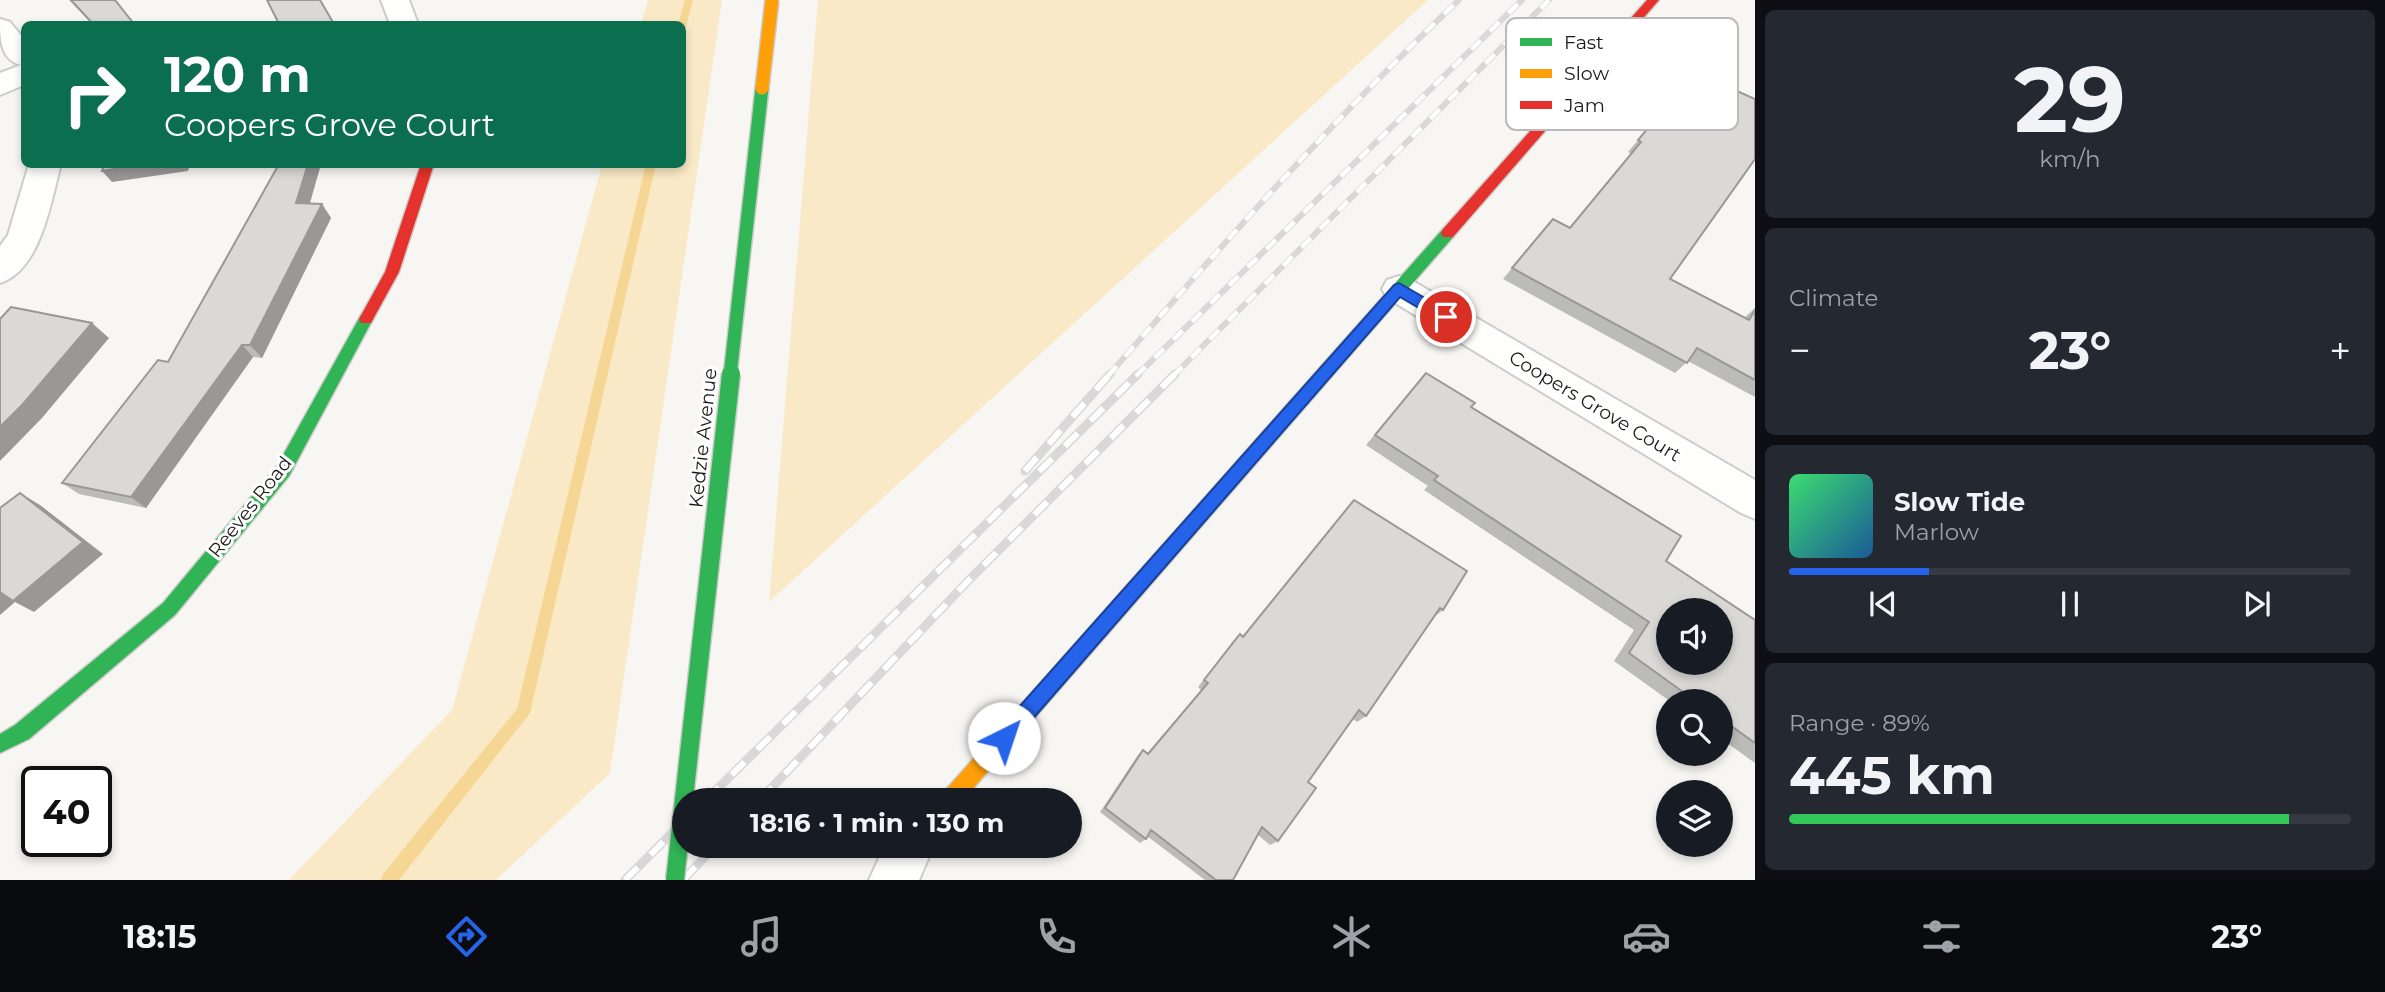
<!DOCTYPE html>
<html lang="en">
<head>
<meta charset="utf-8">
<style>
	body { margin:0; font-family:Montserrat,sans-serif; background:#242831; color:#f1f3f6; height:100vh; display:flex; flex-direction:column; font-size:26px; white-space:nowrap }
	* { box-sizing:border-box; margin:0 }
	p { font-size:23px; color:#9ea1a6 }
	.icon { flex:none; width:38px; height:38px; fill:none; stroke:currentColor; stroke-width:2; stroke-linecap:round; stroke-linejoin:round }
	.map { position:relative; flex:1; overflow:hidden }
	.side { display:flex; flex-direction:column; gap:10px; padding:10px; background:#0d0f14; width:630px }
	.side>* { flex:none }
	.guide { position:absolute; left:21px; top:21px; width:665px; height:147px; border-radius:10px; box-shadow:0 4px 10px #0003; background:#0b6e4f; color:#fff; overflow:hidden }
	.controls { position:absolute; left:1656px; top:598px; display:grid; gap:14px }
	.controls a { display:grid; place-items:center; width:77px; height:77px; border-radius:50%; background:#171b24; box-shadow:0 4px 10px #0003; font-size:35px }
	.speed { position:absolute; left:21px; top:766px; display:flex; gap:14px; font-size:35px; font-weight:700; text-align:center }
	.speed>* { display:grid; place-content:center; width:91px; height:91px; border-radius:50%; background:#171b24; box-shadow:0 4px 10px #0003; line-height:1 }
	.speed .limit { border:4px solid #111; border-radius:10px; background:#fff; color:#111 }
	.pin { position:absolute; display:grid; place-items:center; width:60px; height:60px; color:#fff; margin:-30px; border:4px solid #fff; border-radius:50%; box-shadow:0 2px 7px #0007 }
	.me { position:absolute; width:77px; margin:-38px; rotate:41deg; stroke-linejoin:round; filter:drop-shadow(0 0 5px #0008) }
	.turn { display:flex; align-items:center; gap:24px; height:147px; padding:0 28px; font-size:32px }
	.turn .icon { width:91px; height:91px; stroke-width:2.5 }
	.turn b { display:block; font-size:49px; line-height:60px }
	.big { font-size:52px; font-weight:700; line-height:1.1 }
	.side .card { flex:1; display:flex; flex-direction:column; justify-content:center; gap:10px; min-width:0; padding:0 24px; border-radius:10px; background:#242831 }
	.side .dial { align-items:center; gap:0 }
	.dial b { font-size:91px; line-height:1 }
	.song { display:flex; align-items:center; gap:21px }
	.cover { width:84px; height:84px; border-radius:10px; background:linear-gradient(135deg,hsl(140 70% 55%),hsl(210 70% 35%)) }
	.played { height:7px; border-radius:4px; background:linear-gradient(90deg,#2563eb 25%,#363941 25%) }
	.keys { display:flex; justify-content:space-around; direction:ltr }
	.heat { display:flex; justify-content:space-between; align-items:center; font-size:38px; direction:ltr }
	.charge { height:10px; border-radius:5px; background:linear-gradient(90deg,#34c759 89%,#363941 0) }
	.trip { position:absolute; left:672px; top:788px; width:410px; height:70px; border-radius:35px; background:#171b24; box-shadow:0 4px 10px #0003; font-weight:700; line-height:70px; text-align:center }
	.tabs { display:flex; height:112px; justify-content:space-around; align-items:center; background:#090b0e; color:#9ea1a6 }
	.tabs .icon { width:49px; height:49px }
	.tabs .active { color:#2563eb }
	.tabs b { font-size:32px; color:#f1f3f6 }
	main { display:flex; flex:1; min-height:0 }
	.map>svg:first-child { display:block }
	.green { fill:#fae9c6 }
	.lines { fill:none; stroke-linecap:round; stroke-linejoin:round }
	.stream { fill:#f6d694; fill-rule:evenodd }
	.street-casing { stroke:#cdccca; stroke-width:4 }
	.fast-casing { stroke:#cdccca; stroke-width:3 }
	.slow-casing { stroke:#cdccca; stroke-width:3 }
	.jam-casing { stroke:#cdccca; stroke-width:3 }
	.street { fill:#fefefd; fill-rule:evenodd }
	.fast { fill:#30b455; fill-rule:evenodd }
	.slow { fill:#ff9f0a; fill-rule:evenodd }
	.jam { fill:#e5322d; fill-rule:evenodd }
	.rail-far1-casing { stroke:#d9d8d8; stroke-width:6 }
	.rail-casing { stroke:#d9d8d8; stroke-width:9 }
	.rail-far1 { stroke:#fff; stroke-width:4.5; stroke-dasharray:13; stroke-linecap:butt }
	.rail { stroke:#fff; stroke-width:6; stroke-dasharray:18; stroke-linecap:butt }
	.fast-bridge-far1-casing { stroke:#cdccca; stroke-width:16; stroke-linecap:butt }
	.fast-bridge-casing { stroke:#cdccca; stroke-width:21; stroke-linecap:butt }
	.slow-bridge-casing { stroke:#cdccca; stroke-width:16; stroke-linecap:butt }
	.fast-bridge-far1 { stroke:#30b455; stroke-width:13 }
	.fast-bridge { stroke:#30b455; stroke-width:18 }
	.slow-bridge { stroke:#ff9f0a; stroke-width:13 }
	.wall { fill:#bbbbb8 }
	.shaded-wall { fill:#999896 }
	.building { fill:#dad9d6; stroke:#999896; stroke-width:2; fill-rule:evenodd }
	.route { fill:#2563eb; stroke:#184099; stroke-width:2 }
	.labels { text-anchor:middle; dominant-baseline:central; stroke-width:6; stroke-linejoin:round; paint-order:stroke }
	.street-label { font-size:19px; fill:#1b1a19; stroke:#fff }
	.key { fill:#fff; stroke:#bbbaba; stroke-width:2 }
	.key-label { font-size:19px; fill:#1b1a19 }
</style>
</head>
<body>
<main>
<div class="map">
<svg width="1755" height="880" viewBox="0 0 1755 880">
	<rect width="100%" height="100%" fill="#f8f6f3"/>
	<!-- green -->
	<path class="green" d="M648,0H722L610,773L496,880H289L452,710L602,165L682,164V24H641Z
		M818,0H1428L769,602Z"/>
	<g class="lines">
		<!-- stream -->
		<path class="stream" d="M685,0H693L686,27L682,30V24H678Z
			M646,164H656L530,713L399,880H381L383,874L517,709Z"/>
		<!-- street casing -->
		<g class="street-casing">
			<path id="street" d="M381,0H409L418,24H390Z
				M0,19L10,22L24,39V85L0,95V73L21,65C0,60 0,38 0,19Z
				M29,164H61C51,201 41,270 0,283V246L8,235Z
				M1399,276L1411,280L1755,480V519L1741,513L1387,298L1382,289L1387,280Z
				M885,845H934L919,880H869Z"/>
		</g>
		<!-- fast casing -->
		<g class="fast-casing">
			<path id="fast" d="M1448,228L1455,233L1453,237L1165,568L1159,570L1153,568L1150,562L1153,556L1443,229Z
				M366,313L373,319L289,476L175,615L29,739L0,753V734L15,725L163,603L277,466L361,315Z"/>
		</g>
		<!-- slow casing -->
		<g class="slow-casing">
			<path id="slow" d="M1159,554L1165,556L1168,562L1165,568L963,800H940L943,793L1153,556Z"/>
		</g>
		<!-- jam casing -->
		<g class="jam-casing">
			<path id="jam" d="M1647,0H1659L1453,237H1443L1441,233L1443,229Z
				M421,164H434L399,272L371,323H361L359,319L385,272Z"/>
		</g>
		<!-- street -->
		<use href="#street" class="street"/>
		<!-- fast -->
		<use href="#fast" class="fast"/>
		<!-- slow -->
		<use href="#slow" class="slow"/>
		<!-- jam -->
		<use href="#jam" class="jam"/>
		<!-- rail-far1 casing -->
		<g class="rail-far1-casing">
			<path id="rail-far1" d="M1108,376C1221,246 1334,118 1459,0
				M1136,376L1522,0
				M1173,376L1549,0"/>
		</g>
		<!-- rail casing -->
		<g class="rail-casing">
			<path id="rail" d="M1025,471L1110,374
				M706,800L1138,374
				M760,800L967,582L1175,374
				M625,880L684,821
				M683,880L716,845"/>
		</g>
		<!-- rail-far1 -->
		<use href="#rail-far1" class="rail-far1"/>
		<!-- rail -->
		<use href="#rail" class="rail"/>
		<!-- fast-bridge-far1 casing -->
		<g class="fast-bridge-far1-casing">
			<path id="fast-bridge-far1" d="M730,376L762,88"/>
		</g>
		<!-- fast-bridge casing -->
		<g class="fast-bridge-casing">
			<path id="fast-bridge" d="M675,880L731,374"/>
		</g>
		<!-- slow-bridge casing -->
		<g class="slow-bridge-casing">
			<path id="slow-bridge" d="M762,88L772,0"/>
		</g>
		<!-- fast-bridge-far1 -->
		<use href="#fast-bridge-far1" class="fast-bridge-far1"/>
		<!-- fast-bridge -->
		<use href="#fast-bridge" class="fast-bridge"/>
		<!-- slow-bridge -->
		<use href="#slow-bridge" class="slow-bridge"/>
	</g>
	<!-- wall -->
	<path class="wall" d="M69,0H115L134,24H92Z
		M1695,72L1670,279L1744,318L1755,308V397L1688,361L1675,373L1503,279L1553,219L1570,227L1631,154L1628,152Z
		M321,164L309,204H322L331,218L262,358L253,357L146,508L79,494L62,483L168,362Z
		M1426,373L1471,407L1666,561L1755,620V763L1720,738V702H1671L1614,661L1634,630L1424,490L1428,486L1366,445Z
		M1354,500L1443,610L1434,617L1366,716L1357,722L1353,719L1308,782L1278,841L1270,845L1258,835L1233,880H1205L1147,836L1146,839L1140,843L1100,812L1138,755L1143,750L1148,753L1201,690L1198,687L1233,641L1240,634L1243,636Z"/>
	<!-- shaded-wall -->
	<path class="shaded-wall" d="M145,164H190L188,171L112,182L102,171Z
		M308,164H321L306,217L296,203Z
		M322,204L331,218L262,358L250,345Z
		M92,323L109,338L42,418L0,461V427Z
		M242,345L253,357L146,508L131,497Z
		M20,493L40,505L103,554L34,612L15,602L0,615V590Z"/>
	<!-- building -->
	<path class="building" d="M71,0H115L134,24H93Z
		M267,0H320L334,24H279Z
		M1695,72L1755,99V159L1670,279L1749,320L1755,310V380L1697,348L1687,363L1512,268L1553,219L1570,228L1641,142L1638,140Z
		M104,164H145L102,171Z
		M279,164H308L296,203L322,204L250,345H242L131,497L62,483L158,360L168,362Z
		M11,307L92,323L23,404L0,427V319Z
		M1426,373L1475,403L1471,407L1681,536L1666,561L1755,620V743L1720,718V702H1697L1629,653L1649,622L1434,480L1438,476L1375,435ZM1668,611H1720V663H1668Z
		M20,493L83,542L13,601L0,592V508Z
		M1354,500L1467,571L1443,610L1440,608L1366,716L1359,710L1308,782L1316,788L1278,841L1262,827L1233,880H1216L1151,830L1146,839L1105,808L1143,750L1148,754L1208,683L1204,680L1240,634L1243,637Z"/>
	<!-- route -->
	<path class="route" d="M1399,283L1451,313L1454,317L1451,321H1441L1400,297L1010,745L1004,748L997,745L994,738L997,732L1394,285Z"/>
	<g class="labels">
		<!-- street labels -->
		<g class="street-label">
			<text transform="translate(1595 406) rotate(31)">Coopers Grove Court</text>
			<text transform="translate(703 438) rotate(-84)">Kedzie Avenue</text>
			<text transform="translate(250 507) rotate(-52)">Reeves Road</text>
		</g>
	</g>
	<!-- legend -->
	<rect x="1506" y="18" width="232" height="112" rx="10" class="key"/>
	<rect x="1520" y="38" width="32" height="8" fill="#30b455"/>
	<rect x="1520" y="69" width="32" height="9" fill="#ff9f0a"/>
	<rect x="1520" y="101" width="32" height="8" fill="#e5322d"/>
	<g class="key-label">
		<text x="1564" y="49">Fast</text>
		<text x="1564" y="80">Slow</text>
		<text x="1564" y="112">Jam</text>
	</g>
</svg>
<div class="controls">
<a><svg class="icon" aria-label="sound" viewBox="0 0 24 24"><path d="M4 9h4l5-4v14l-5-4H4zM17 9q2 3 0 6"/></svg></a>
<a><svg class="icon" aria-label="search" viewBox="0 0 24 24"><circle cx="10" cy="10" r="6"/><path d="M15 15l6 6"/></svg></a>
<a><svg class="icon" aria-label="layers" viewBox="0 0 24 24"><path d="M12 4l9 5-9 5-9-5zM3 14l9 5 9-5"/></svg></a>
</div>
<div class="speed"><div class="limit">40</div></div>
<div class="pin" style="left:1446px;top:317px;background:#d93025"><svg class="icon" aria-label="arrive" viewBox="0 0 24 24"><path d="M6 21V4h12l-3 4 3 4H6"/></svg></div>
<svg class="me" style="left:1004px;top:738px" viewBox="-20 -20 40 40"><circle r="19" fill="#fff"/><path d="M0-13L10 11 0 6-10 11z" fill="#2563eb"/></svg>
<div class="trip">18:16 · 1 min · 130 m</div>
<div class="guide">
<div class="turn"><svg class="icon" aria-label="right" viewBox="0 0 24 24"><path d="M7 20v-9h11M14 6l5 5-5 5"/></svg><div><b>120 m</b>Coopers Grove Court</div></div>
</div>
</div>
<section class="side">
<div class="card dial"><b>29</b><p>km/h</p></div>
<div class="card"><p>Climate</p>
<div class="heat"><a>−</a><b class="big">23°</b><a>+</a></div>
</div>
<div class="card">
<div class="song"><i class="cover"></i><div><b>Slow Tide</b><p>Marlow</p></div></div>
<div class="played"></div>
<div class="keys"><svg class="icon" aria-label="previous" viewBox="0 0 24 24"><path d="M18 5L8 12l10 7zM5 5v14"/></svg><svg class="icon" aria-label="pause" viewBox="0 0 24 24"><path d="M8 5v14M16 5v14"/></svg><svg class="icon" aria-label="next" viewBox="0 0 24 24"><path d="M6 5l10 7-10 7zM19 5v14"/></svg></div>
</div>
<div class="card"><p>Range · 89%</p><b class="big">445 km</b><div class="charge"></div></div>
</section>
</main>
<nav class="tabs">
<b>18:15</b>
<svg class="icon active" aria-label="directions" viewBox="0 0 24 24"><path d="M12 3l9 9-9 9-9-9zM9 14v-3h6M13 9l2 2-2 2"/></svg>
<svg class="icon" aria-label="music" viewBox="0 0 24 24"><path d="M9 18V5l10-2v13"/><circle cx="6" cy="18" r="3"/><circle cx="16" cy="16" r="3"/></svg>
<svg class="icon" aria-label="phone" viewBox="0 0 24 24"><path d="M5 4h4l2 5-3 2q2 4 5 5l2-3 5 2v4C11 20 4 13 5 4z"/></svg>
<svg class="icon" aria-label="climate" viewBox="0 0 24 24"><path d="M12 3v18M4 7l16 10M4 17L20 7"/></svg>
<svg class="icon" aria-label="car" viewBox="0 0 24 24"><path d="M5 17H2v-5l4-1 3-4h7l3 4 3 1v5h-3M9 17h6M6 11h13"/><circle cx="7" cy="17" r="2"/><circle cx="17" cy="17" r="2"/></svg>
<svg class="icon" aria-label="filters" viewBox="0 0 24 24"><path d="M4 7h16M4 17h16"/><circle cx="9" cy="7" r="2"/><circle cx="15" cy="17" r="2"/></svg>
<b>23°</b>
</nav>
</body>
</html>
